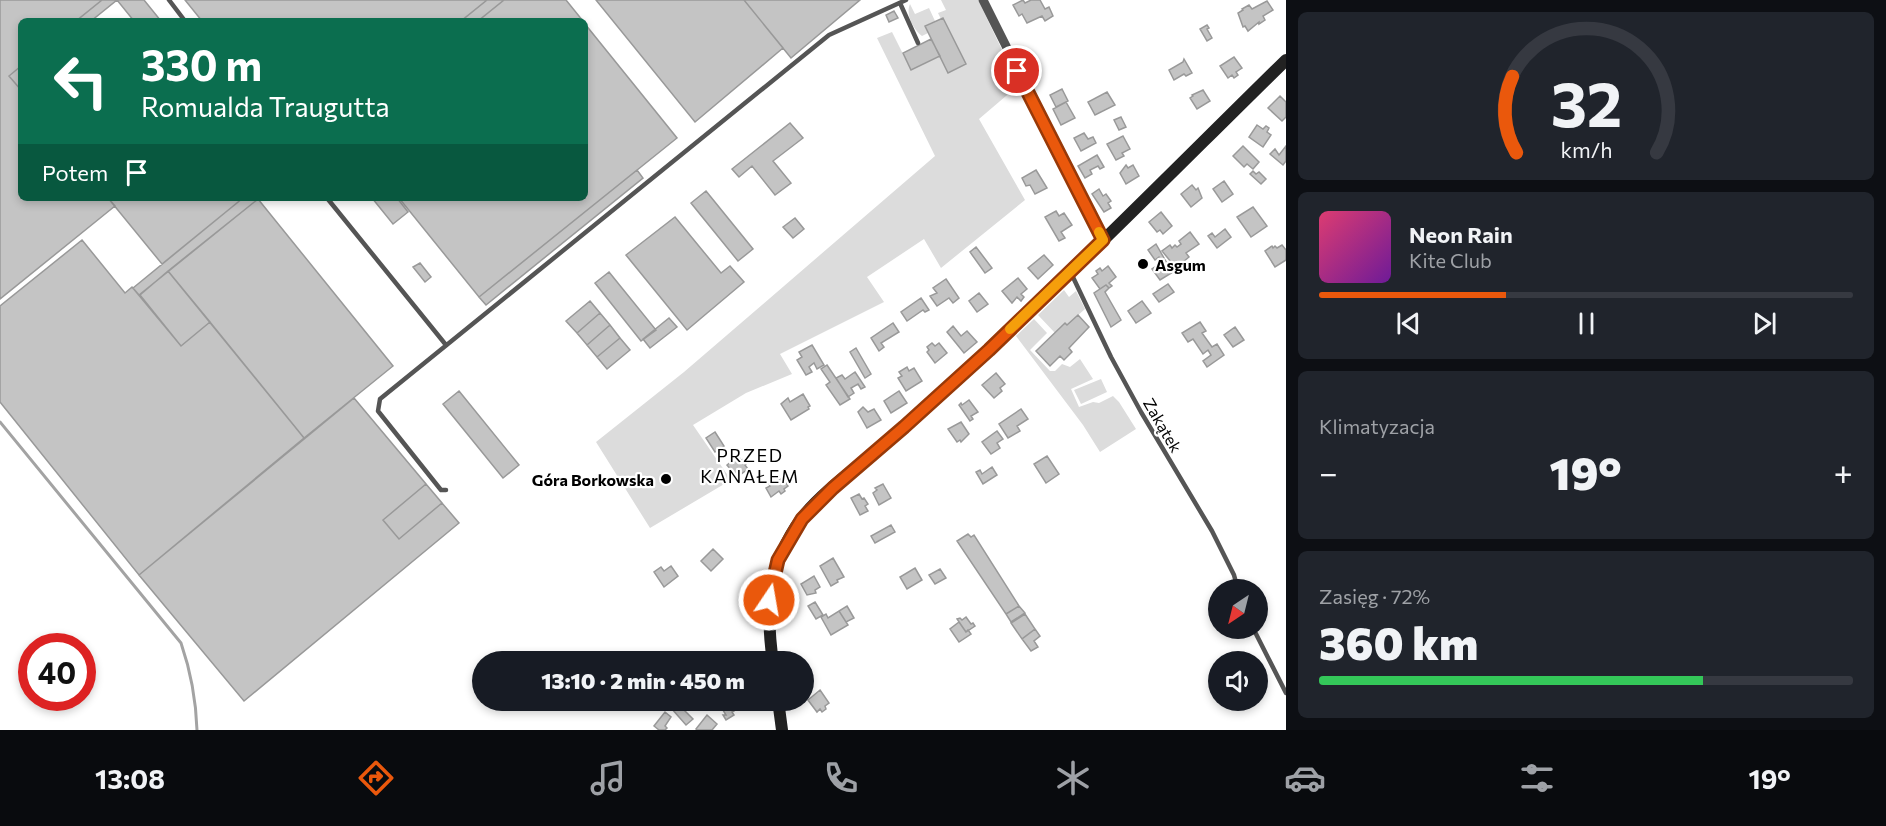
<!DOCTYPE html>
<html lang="pl">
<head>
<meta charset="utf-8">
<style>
	body { margin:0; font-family:Commissioner,sans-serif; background:#20242c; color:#f1f3f6; height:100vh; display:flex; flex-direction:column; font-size:22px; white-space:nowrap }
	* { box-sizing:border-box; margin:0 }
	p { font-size:20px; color:#9ea1a6 }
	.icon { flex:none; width:33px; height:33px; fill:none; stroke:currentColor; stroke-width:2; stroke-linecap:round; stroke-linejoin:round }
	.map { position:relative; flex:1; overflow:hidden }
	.panel { display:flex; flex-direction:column; gap:12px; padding:12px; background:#0d0f14; width:600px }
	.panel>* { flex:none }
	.banner { position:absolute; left:18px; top:18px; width:570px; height:183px; border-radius:9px; box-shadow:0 3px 9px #0003; background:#0b6e4f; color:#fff; overflow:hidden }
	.needle { width:39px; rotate:215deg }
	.tools { position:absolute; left:1208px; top:579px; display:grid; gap:12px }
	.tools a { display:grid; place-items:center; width:60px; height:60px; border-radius:50%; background:#171b24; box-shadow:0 3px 9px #0003; font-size:30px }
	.speed { position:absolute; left:18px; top:633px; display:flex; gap:12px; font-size:30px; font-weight:700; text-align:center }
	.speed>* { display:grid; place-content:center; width:78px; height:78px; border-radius:50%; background:#171b24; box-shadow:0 3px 9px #0003; line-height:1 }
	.speed .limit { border:9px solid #d22; background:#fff; color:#111 }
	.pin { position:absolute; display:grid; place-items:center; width:51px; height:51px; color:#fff; margin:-26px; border:3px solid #fff; border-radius:50%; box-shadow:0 2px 6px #0007 }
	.me { position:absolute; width:66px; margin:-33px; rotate:12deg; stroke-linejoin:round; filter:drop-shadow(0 0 4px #0008) }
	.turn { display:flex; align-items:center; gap:21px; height:126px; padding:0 24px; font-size:27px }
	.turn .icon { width:78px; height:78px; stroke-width:2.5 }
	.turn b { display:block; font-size:42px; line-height:51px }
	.then { display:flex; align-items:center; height:57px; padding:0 24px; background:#0003; gap:12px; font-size:22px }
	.big { font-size:45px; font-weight:800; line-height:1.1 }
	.panel .widget { flex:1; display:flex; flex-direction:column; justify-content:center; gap:9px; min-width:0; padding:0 21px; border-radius:9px; background:#20242c }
	.panel .dial { align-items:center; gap:0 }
	.dial svg { height:156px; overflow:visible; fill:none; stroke:#363941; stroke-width:7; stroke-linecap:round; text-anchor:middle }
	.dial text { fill:#f1f3f6; stroke:none }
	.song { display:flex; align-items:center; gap:18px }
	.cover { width:72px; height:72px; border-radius:9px; background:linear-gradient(135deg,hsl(340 70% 55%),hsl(280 70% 35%)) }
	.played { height:6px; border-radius:3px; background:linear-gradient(90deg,#ea580c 35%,#363941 35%) }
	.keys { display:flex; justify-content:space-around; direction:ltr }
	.heat { display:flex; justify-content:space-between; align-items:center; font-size:33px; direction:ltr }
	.charge { height:9px; border-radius:4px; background:linear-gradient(90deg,#34c759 72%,#363941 0) }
	.trip { position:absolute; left:472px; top:651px; width:342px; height:60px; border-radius:30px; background:#171b24; box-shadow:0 3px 9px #0003; font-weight:800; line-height:60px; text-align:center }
	.tab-bar { display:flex; height:96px; justify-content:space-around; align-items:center; background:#090b0e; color:#9ea1a6 }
	.tab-bar .icon { width:42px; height:42px }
	.tab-bar .selected { color:#ea580c }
	.tab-bar b { font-size:27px; color:#f1f3f6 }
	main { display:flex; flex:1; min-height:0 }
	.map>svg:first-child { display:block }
	.green { fill:#dcdcdc }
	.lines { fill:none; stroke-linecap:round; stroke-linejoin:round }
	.stream { stroke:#a3a3a3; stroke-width:3 }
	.building { fill:#c4c4c4; stroke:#999; stroke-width:1.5 }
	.lane { stroke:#555; stroke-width:4.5 }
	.street { stroke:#555; stroke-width:9 }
	.secondary { stroke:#222; stroke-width:12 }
	.route-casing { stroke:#983908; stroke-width:15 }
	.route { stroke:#ea580c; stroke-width:10 }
	.slow { stroke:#f59e0b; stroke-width:10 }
	.poi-dot { fill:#000; stroke:#fff; stroke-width:2 }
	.labels { text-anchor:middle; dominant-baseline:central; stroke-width:4.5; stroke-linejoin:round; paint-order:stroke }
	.poi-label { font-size:16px; font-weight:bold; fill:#000; stroke:#fff; text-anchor:start }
	.street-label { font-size:16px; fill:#000; stroke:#fff }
	.neighbourhood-label { font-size:18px; letter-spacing:1.5px; fill:#000; stroke:#fff }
</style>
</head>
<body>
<main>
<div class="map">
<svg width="1286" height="730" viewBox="0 0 1286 730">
	<rect width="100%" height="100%" fill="#fff"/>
	<!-- green -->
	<path class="green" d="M941,0H978L1019,85L979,119L1025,200L941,268L924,239L867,277L884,302L780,354L792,374L746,393L693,425L731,480L650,528L596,442L684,372L935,156L877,38L892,32L911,70L940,56L943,18L941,19L938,13L946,10Z
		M910,4L915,14L929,8L935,21L925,26L928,33L922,36C914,30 905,15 910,4Z
		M1064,290L1069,297L1076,291L1085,309L1067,325L1065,323L1055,333L1038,315Z
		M1034,319L1047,333L1030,350L1050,371H1055L1062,364L1070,367L1080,359L1093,379L1071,389L1079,407L1093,402L1099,403L1113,396L1119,402L1136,429L1100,452L1083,425L1016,336Z
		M1101,379L1107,392L1081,404L1074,390Z"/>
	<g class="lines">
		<!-- stream -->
		<path class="stream" d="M0,422L181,643C191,672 196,700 197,730"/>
	</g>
	<!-- building -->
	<path class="building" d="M0,0H102L76,21H21V66L9,76L21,90V198H108L115,206L0,299Z
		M102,0H117L91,21H76Z
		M117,0H144L161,21H134Z
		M185,0H487L461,21H202Z
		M487,0H504L478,21H461Z
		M504,0H566L583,21H478Z
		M596,0H744L783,48L695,122Z
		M744,0H860L791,58Z
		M1023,0L1025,3L1031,0H1040L1045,9L1049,7L1053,16L1045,21L1042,16L1027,23L1022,14L1019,16L1013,5Z
		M1267,1L1273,10L1263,16L1265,20L1259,24V22L1248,31L1245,26L1243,27L1238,13L1243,10L1242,9L1249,5L1252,9Z
		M894,11L898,18L889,22L886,15Z
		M943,18L966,64L948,73L925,26Z
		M585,24L677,138L479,297L399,198H585Z
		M1207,25L1209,28L1207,29L1212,38L1207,41L1200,29Z
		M931,39L940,56L911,70L903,53Z
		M1234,57L1242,68L1236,72L1238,75L1234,78L1232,75L1228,78L1220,66Z
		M1184,59L1192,73L1186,76L1184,74L1174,80L1169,70L1183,62Z
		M21,66V90L9,76Z
		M1062,89L1068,101L1056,107L1050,95Z
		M1203,90L1210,101L1197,109L1190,98L1193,96L1192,95Z
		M1107,92L1115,105L1095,115L1088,102Z
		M1280,96L1286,102V117L1282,121L1268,108Z
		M1066,102L1075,118L1061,125L1053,109Z
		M1121,117L1126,127L1119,130L1114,120Z
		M790,123L803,138L773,161L791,183L775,195L752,166L739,177L732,169Z
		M1257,125L1263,129L1266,126L1269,128L1267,132L1271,135L1263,147L1249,137Z
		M1084,133L1088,139L1093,137L1096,143L1081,151L1074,138Z
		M1123,136L1130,149L1122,153L1124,156L1116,160L1107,144Z
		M1243,146L1259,162L1253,169L1247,164L1244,167L1233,156Z
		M1286,146V161L1283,165L1270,154L1275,149L1279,155Z
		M1097,155L1104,167L1100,169L1098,166L1090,170L1092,174L1085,178L1078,166Z
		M1126,165L1128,168L1133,165L1139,176L1126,184L1120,173Z
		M637,170L643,178L486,305L479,297Z
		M1036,170L1047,188L1035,194L1030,185L1026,186L1022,178Z
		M1253,171L1256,174L1259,172L1266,179L1261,184L1250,174Z
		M1224,181L1233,194L1222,202L1213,189Z
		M1192,185L1196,190L1198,188L1202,198L1191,207L1181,194Z
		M1099,189L1103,196L1106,194L1111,201L1108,203L1111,208L1104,212L1092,194Z
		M706,191L753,249L738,261L691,203Z
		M108,198H243L162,264Z
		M243,198L258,199L139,295L133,288Z
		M372,198H397L408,212L393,224Z
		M258,199L393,366L304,438L168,271Z
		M1253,207L1267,226L1251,237L1237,217Z
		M1056,211L1059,216L1064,213L1072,225L1061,232L1065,238L1059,241L1045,217Z
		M1161,212L1172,226L1163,234L1160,230L1157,232L1149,222Z
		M675,217L721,273L730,266L744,282L687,330L626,255Z
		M795,218L804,229L793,238L783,227Z
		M1225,229L1231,237L1217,248L1208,236L1212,233L1215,237Z
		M1190,232L1199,244L1186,253L1189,257L1176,268L1162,251L1170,245L1172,248L1175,245L1177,247L1181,244L1179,241Z
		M82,240L125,293L132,287L181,346L210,322L304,438L139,575L0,402V306Z
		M1156,244L1164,258L1161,260L1159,257L1155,260L1148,250Z
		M1282,245L1286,250V260L1275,267L1265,251L1272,246L1273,248L1275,246L1277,248Z
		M976,247L992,268L985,273L970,252Z
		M1044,255L1053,265L1038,279L1028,268Z
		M1165,260L1173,272L1160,280L1152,269Z
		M420,263L431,277L425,282L413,267Z
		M1108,266L1116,277L1109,283L1112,286L1109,288L1106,285L1100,289L1092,278L1098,274L1096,271L1100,268L1102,271Z
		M168,271L210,322L181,346L140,295Z
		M609,272L656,330L641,341L595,283Z
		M1018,278L1027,289L1021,294L1024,297L1021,301L1017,297L1012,303L1002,291Z
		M946,279L959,298L953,303L949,298L937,306L930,296L937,293L933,288Z
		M1168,284L1174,292L1159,302L1153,294Z
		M1106,285L1109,288L1105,292L1121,320L1111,327L1094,293Z
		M979,293L988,304L977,312L969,301Z
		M921,298L929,310L925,312L923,310L907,321L901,312Z
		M590,301L600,313L577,333L566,321Z
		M1142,301L1151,313L1136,323L1128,311Z
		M600,313L610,325L587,345L577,333Z
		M1078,315L1089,327L1069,348L1072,352L1064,360L1060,356L1050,366L1036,351L1065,323L1067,325Z
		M669,318L677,327L650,348L643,339Z
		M1200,322L1206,331L1202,333L1212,347L1217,344L1224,355L1207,367L1203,361L1211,355L1208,350L1203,354L1193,339L1188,342L1182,333Z
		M893,323L899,332L881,343L884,347L879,351L871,338Z
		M610,325L620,338L597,357L587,345Z
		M953,326L961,336L967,331L977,342L964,353L947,332Z
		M1235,327L1244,340L1233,347L1224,335Z
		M620,338L630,350L607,369L597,357Z
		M932,343L935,346L939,343L947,353L935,363L927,352L929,350L927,347Z
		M812,345L824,365L817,369L814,363L809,367L812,372L806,375L797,360L802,357L799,352Z
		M856,348L871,374L865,378L850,352Z
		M827,365L850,399L840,405L826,385L830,382L821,369Z
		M907,367L909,371L914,368L922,381L906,391L898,378L902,376L899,372Z
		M855,372L865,387L861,389L858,384L851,388L854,393L848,397L836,378L842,375L845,379Z
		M996,373L1005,384L1000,388L1002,391L994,398L982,385Z
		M459,391L519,465L503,478L443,404Z
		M899,391L907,403L891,413L884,401Z
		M803,394L810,406L808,407L809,409L791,420L781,404L788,398L790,402Z
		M354,398L426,484L383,520L399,539L442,503L459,523L244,701L139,575Z
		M969,400L978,412L971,416L973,419L970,421L959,405L961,403L962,405Z
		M863,407L868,412L874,409L881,420L867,428L858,412Z
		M1021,409L1028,419L1017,426L1020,431L1008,438L999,424Z
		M961,422L969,434L961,442L960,440L957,442L948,429Z
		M997,431L1003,439L997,443L1000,448L991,454L982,442Z
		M715,432L724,446L715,452L706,438Z
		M738,456L741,460L745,459L747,463L745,465L748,469L737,477L727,465Z
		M1047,456L1059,474L1046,483L1034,464Z
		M992,467L997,475L983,484L976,472L980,470L982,474Z
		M776,476L779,480L783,478L788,486L784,489L785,491L781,494L779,491L771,497L766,488L770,486L768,482Z
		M426,484L442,503L399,539L383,520Z
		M883,484L891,498L879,505L873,493L877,490L875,488Z
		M859,494L862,499L864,498L868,504L865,506L868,511L860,515L851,498Z
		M891,525L895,532L875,543L871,536Z
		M968,534L971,537L974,535L1019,606L1006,614L957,541Z
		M713,549L723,559L711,571L701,561Z
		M833,558L844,577L837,580L838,582L831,586L820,566Z
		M671,566L678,576L664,587L654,572L661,567L664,571Z
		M915,568L922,580L907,589L900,577Z
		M940,569L946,578L935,584L929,575Z
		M814,576L820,587L815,590L816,593L807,595L801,584Z
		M815,602L823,615L816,619L808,606Z
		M847,606L854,618L846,622L839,611Z
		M1019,606L1025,613L1011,622L1006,614Z
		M839,611L848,625L831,635L821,617L826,614L828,618Z
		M1025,614L1035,629L1022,639L1011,623Z
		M966,617L971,624L973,623L975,626L966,632L957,619L960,618L962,620Z
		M959,622L966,632L968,630L971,634L959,642L950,629Z
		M1035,629L1040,636L1034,641L1038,647L1031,651L1022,639Z
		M820,690L829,703L825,706L826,709L822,712L820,709L817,712L808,700Z
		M717,700H728L734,711L732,712L734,715L726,720L723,715H726Z
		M676,702L693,719L686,725L672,709L676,706L674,703Z
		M665,712L671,717L665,726L667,728L665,730H659L654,726Z
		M707,715L717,724L712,730H697L696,729Z"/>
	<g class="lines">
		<!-- lane -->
		<path class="lane" d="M169,0L185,21
			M900,3L918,43
			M327,198L446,345
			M1071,273L1111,357L1141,412L1212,531L1234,575L1238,590
			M446,490H441L378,411L380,399L829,35L906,0
			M1253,628L1286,693"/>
		<!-- street -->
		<path class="street" d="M983,0L1103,240"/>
		<!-- secondary -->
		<path class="secondary" d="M773,662C765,609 769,563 801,519C819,495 852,471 875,452C909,424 941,394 973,364C1080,266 1182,162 1286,60
			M778,700L782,730"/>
	</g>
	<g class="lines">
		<!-- route casing -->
		<g class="route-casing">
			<path id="route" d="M769,600L778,560L802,519L833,488L904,427L989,350L1103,240L1017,71"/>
		</g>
		<!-- route -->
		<use href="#route" class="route"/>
		<!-- slow -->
		<path class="slow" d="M1010,329L1103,240L1099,232"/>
	</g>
	<!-- markers -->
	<g class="poi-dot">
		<circle cx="1143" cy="264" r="6"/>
		<circle cx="666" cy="479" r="6"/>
	</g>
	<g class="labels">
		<!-- poi labels -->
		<g class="poi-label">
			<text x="1155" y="264">Asgum</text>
			<text x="654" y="479" text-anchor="end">Góra Borkowska</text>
		</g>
		<!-- street labels -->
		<g class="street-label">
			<text transform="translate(1163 425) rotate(60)">Zakątek</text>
		</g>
		<!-- neighbourhood labels -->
		<g class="neighbourhood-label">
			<text x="750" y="455">PRZED<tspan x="750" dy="21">KANAŁEM</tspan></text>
		</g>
	</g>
</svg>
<div class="tools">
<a><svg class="needle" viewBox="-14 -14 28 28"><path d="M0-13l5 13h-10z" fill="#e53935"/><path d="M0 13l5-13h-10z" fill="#9ea1a6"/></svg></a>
<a><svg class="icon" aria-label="sound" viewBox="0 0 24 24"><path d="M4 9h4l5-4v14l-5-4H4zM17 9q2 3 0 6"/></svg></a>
</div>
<div class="speed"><div class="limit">40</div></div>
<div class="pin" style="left:1017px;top:71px;background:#d93025"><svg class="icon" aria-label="arrive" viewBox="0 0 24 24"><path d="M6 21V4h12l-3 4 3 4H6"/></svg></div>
<svg class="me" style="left:769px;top:600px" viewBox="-20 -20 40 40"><circle r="17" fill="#ea580c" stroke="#fff" stroke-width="3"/><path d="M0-11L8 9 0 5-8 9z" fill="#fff"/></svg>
<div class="trip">13:10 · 2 min · 450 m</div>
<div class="banner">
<div class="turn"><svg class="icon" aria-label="left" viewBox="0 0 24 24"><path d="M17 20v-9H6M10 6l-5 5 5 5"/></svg><div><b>330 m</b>Romualda Traugutta</div></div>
<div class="then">Potem<svg class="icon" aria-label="arrive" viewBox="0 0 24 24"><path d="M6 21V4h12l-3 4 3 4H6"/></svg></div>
</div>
</div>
<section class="panel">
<div class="widget dial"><svg viewBox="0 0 100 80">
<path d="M14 69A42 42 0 1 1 86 69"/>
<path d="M14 69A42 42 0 0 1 12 30" stroke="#ea580c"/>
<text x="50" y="56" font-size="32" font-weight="700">32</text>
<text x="50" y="72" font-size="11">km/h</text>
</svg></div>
<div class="widget">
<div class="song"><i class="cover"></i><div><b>Neon Rain</b><p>Kite Club</p></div></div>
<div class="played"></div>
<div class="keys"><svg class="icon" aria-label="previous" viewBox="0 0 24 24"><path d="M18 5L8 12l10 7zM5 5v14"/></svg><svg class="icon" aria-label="pause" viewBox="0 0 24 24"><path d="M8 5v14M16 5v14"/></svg><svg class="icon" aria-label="next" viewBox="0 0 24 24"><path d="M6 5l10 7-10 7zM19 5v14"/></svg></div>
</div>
<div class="widget"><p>Klimatyzacja</p>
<div class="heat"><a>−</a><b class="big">19°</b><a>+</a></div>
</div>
<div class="widget"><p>Zasięg · 72%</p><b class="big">360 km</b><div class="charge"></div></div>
</section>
</main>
<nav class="tab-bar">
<b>13:08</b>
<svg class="icon selected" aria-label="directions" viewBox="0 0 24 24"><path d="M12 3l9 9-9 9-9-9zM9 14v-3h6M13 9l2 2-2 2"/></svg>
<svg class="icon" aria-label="music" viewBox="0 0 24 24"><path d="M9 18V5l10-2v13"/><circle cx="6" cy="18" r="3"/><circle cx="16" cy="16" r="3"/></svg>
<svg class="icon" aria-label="phone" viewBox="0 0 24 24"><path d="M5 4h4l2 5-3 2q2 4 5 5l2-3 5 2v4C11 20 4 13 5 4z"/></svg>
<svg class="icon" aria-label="climate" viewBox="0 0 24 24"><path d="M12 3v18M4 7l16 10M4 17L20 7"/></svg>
<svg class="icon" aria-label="car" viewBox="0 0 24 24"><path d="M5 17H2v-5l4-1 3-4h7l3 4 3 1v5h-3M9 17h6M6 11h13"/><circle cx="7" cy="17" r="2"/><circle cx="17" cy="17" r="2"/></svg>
<svg class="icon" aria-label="filters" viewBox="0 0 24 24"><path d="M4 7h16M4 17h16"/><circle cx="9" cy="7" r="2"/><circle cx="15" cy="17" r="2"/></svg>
<b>19°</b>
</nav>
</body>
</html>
